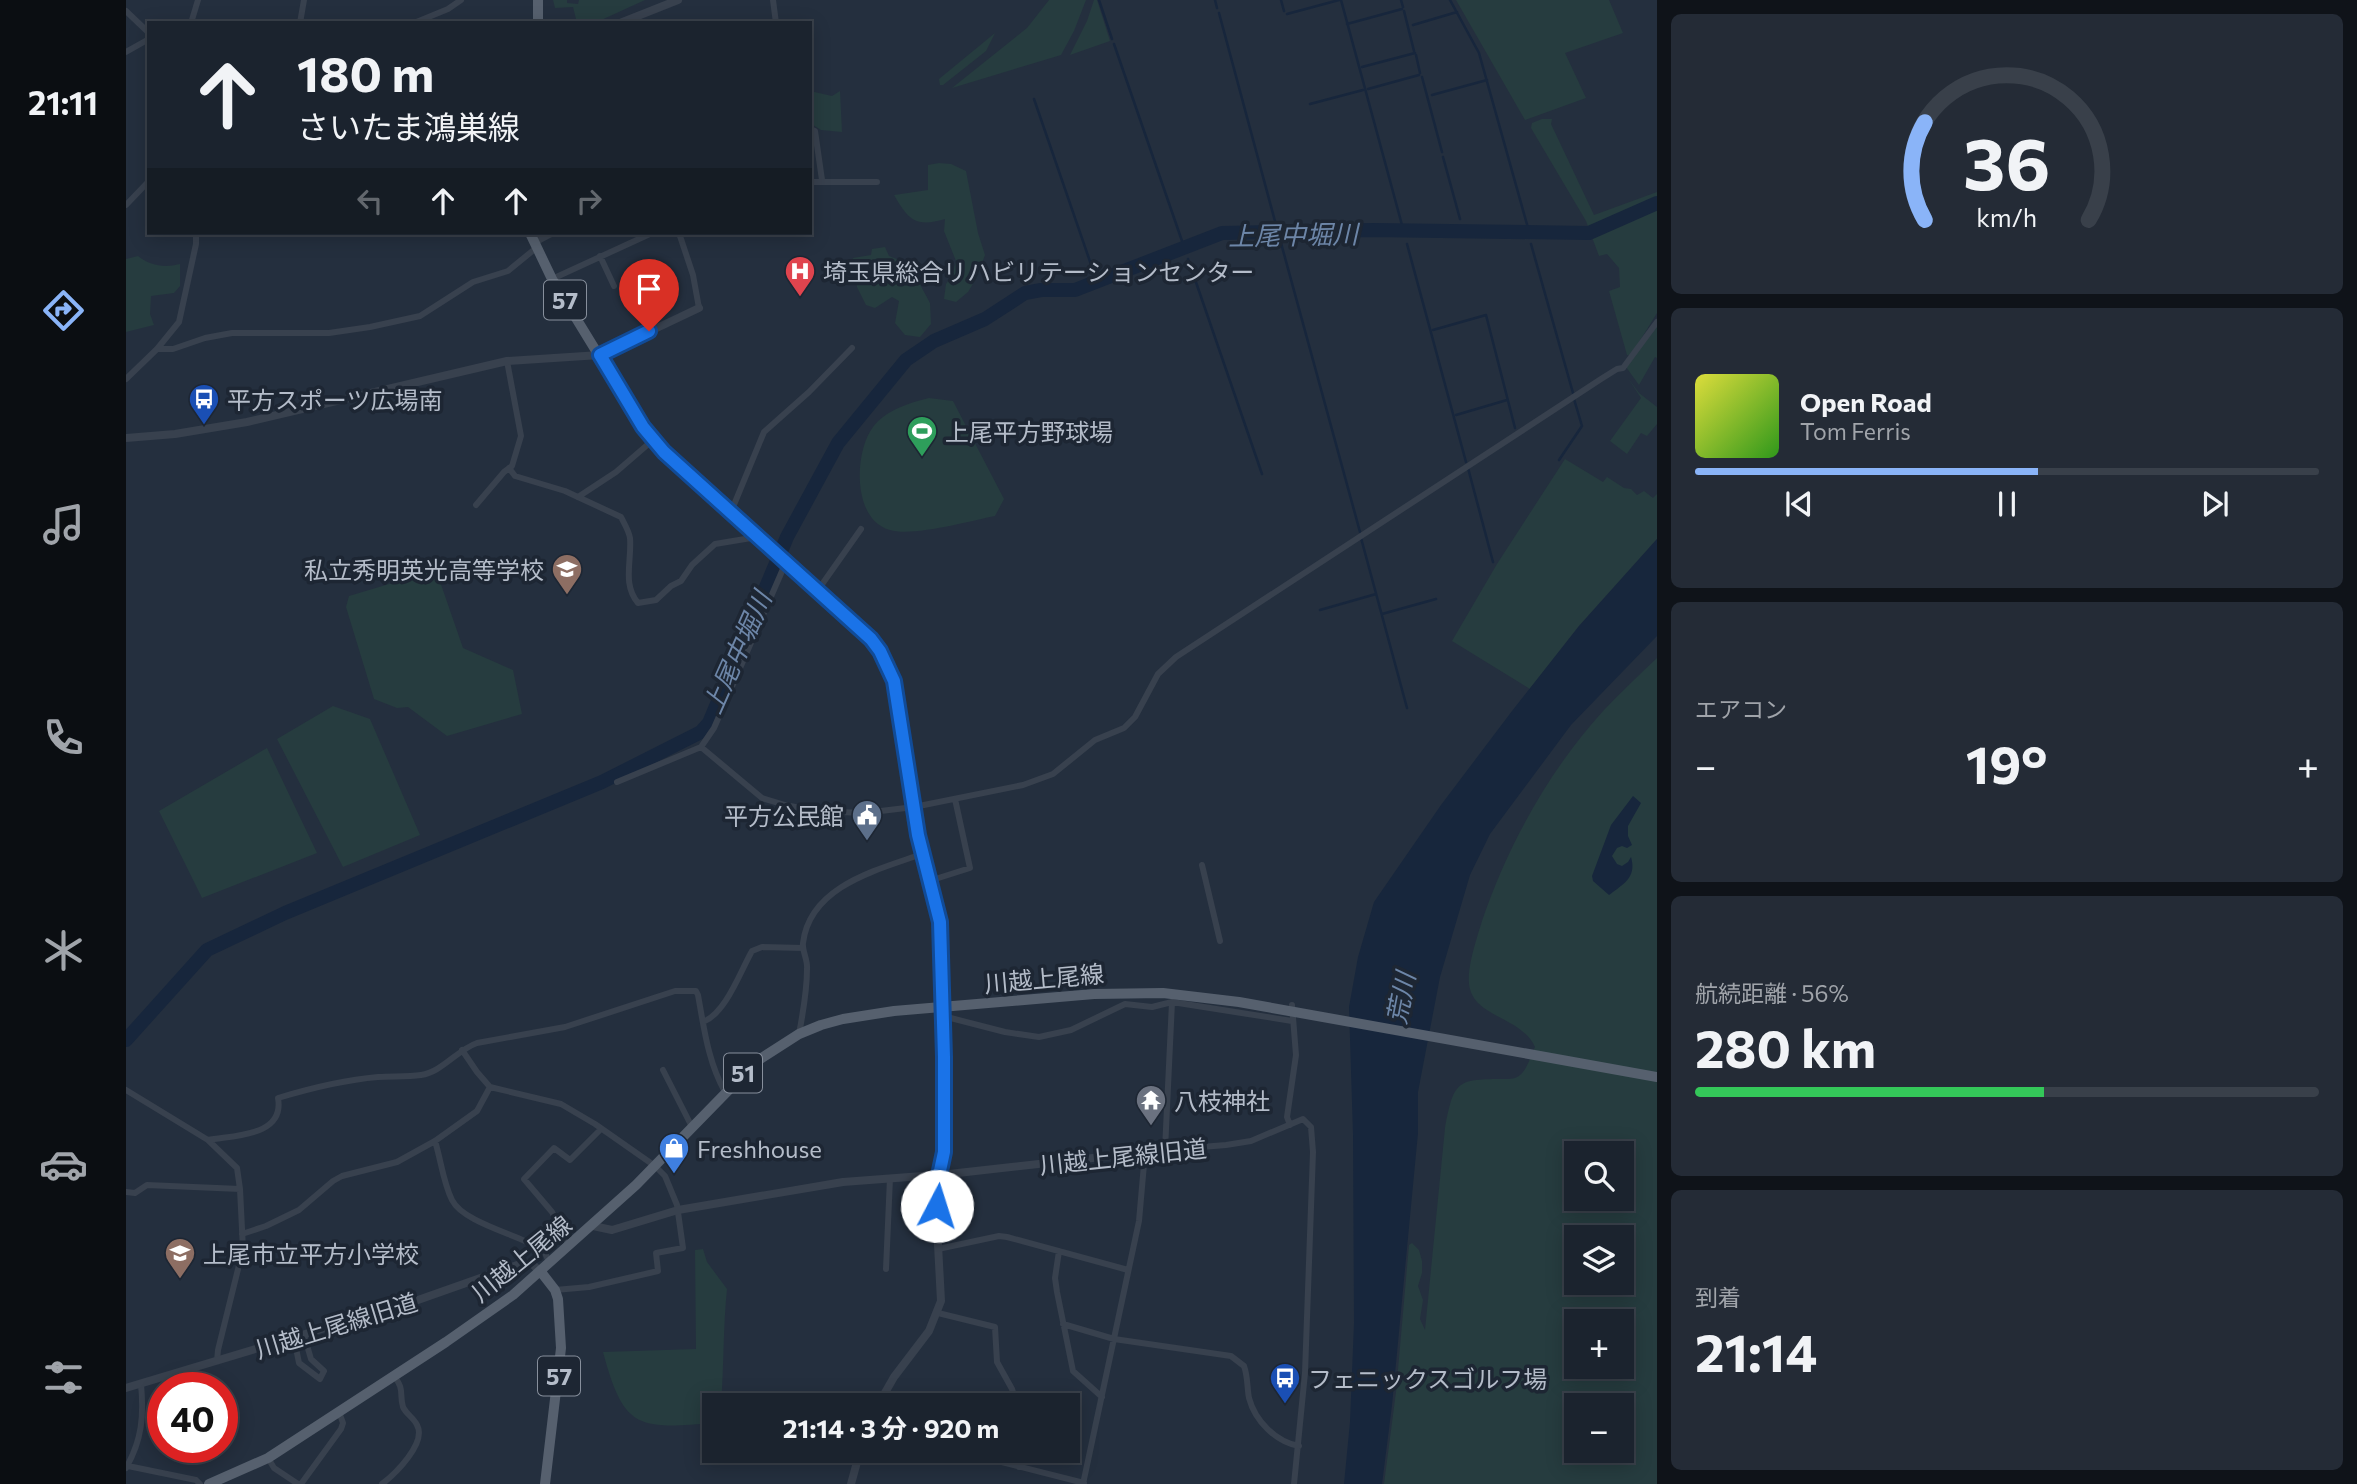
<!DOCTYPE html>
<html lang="ja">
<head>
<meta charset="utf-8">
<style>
	body { margin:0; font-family:Commissioner,"Noto Sans JP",sans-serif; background:#242b36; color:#f1f3f6; height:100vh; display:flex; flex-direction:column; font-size:26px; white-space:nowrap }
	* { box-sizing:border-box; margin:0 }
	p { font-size:23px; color:#a0a4aa }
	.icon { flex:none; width:38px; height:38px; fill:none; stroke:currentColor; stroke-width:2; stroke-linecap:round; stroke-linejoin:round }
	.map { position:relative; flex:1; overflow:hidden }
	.drawer { display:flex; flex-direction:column; gap:14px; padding:14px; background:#0f1319; width:700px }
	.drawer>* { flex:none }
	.top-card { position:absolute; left:21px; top:21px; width:665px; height:214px; border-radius:0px; box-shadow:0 4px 18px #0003,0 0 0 2px #39404a; background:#1b232e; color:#f1f3f6; overflow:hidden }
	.fabs { position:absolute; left:1438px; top:1141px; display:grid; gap:14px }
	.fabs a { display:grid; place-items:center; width:70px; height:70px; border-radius:0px; background:#1b232e; box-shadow:0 4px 18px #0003,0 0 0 2px #39404a; font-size:35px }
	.speed { position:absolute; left:21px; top:1372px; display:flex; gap:14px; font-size:35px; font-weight:700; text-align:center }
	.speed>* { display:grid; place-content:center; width:91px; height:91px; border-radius:50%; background:#1b232e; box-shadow:0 4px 18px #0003,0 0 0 2px #39404a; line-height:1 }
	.speed .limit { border:10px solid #d22; background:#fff; color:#111 }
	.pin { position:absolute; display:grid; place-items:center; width:60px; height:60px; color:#fff; margin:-72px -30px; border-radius:50% 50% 50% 0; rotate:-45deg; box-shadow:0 0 7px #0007 }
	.pin .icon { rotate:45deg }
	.me { position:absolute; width:77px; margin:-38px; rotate:5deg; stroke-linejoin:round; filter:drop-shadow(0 0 5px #0008) }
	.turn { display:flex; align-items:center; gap:24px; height:147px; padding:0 35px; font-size:32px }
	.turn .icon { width:91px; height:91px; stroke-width:2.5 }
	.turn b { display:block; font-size:49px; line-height:60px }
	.lanes { display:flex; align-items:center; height:66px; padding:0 35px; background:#0003; justify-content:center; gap:35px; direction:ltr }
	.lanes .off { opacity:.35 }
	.big { font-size:52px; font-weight:700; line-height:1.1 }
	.drawer .tile { flex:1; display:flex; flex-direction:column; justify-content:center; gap:10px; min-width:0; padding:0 24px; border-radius:10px; background:#242b36 }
	.drawer .dial { align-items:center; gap:0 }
	.dial svg { height:182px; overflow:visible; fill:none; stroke:#39404a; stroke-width:7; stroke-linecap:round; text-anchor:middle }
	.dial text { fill:#f1f3f6; stroke:none }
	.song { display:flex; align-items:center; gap:21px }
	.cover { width:84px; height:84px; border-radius:10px; background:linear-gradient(135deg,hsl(60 70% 55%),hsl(110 70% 35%)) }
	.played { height:7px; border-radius:4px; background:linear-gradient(90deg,#8ab4f8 55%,#39404a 55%) }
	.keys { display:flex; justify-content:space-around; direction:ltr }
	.heat { display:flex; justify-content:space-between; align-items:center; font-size:38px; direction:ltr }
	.charge { height:10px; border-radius:5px; background:linear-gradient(90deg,#34c759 56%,#39404a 0) }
	.trip { position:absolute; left:576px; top:1393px; width:378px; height:70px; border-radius:0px; background:#1b232e; box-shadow:0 4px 18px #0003,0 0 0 2px #39404a; font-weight:700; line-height:70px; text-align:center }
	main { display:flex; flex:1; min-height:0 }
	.tabs { display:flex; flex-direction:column; width:126px; justify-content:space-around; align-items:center; background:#0b0e12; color:#a0a4aa }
	.tabs .icon { width:49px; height:49px }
	.tabs .selected { color:#8ab4f8 }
	.tabs b { font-size:32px; color:#f1f3f6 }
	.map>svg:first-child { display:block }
	.green { fill:#263c3f; fill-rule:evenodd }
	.water { fill:#17263c }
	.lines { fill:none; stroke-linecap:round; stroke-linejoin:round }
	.stream { stroke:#17263c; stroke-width:2.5 }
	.river { stroke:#17263c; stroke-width:14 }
	.minor { stroke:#38414e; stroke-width:6 }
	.tertiary { stroke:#38414e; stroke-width:8 }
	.primary { stroke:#56606e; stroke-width:10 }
	.route-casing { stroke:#114b97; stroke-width:18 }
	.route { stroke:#1a73e8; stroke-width:12 }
	.labels { text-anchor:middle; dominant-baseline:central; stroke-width:7; stroke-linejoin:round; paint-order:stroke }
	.shield { fill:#1d2633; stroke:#878f9c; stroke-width:2 }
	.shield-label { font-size:23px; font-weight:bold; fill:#b4bcc9 }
	.poi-label { font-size:24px; fill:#b4bcc9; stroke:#1d2633; text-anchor:start }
	.street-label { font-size:24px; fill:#b4bcc9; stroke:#1d2633 }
	.water-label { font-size:26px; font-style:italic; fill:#6d86a8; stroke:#1d2633 }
</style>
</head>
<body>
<main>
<nav class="tabs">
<b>21:11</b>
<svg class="icon selected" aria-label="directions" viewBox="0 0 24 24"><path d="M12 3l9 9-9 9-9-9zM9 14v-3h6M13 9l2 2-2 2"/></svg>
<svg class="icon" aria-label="music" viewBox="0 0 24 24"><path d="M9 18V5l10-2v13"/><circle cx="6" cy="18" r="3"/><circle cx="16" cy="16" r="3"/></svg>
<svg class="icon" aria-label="phone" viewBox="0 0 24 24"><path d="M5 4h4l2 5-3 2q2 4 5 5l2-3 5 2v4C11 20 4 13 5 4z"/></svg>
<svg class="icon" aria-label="climate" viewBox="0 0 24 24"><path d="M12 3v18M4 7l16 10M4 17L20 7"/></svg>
<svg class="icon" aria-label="car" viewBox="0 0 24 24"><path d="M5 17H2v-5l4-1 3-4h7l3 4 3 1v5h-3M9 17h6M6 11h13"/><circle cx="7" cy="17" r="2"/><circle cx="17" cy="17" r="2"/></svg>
<svg class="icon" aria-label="filters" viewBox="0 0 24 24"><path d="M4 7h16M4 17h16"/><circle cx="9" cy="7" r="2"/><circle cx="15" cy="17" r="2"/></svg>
</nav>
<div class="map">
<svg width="1531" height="1484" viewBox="0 0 1531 1484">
	<rect width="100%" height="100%" fill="#242f3e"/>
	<!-- green -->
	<path class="green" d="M427,0H441V3L452,4L453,0H519L471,22L451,23L447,7L429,8Z
		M923,0H960L948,31L935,55L826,88L901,28Z
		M968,0H971L984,41L944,55L961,21Z
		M1330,0H1483L1497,33L1439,53L1460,98L1399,120Z
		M869,33L860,51L817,85H814L813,79Z
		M684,91L706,96L714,91L716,132L695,130L684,123Z
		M1416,119H1426L1425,124L1468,215L1531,192V313L1505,355H1501L1483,291L1494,287L1493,268L1481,254L1473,256L1460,221L1405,128L1406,123Z
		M813,163L825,164L840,171L852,233L859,255L851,277L842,292L830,302L818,299L820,284L826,276L830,261L818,231L819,219C789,228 782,219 768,195L802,190V165Z
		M759,247L763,256L783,264L804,303L805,324L794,337L779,335L769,323L773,301L766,297L749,308L740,305L731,287L727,258L745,255L746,249Z
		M12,256C25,266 38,268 54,264V286L48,293L25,296L24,314L28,325L0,332V259Z
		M1531,324V358L1529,357L1513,385L1500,367Z
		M1502,378L1513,393L1531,407V424L1521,436L1515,433L1501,454L1484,441L1515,398Z
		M803,398L827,401L878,499L869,516C844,521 786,537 764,530C726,520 728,452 747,427C760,410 783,403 803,398Z
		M1439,459L1477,482L1481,477L1498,488L1505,489L1511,495L1518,491L1527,498L1531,494V539L1453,626L1404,689L1326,641L1371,564Z
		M310,570L337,648L387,670L396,714L321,736L282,707L271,708L248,699L220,607L223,596Z
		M1531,658V1484H1258L1270,1392L1283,1245L1286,1243L1293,1250L1296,1261V1273L1292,1286L1297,1300L1294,1319L1299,1330L1319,1128C1328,1080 1331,1079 1379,1079C1384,1079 1390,1079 1394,1075C1401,1070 1405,1055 1409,1047C1396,1018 1351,1017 1344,989C1339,972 1351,938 1356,921C1382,845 1423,770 1478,710C1495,692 1513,675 1531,658ZM1451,1153H1496V1199H1451ZM1451,1237H1496V1283H1451ZM1451,1321H1496V1367H1451ZM1451,1405H1496V1451H1451Z
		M207,706L244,719L294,835L217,867L151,739Z
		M141,748L191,853L76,898L33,811Z
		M577,1249L581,1262L601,1289C597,1328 598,1366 595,1405H588V1423C512,1429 498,1430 477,1352L570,1349L569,1250Z"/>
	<!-- water -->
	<path class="water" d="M1531,539V636L1445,725L1364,834L1344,875L1314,977L1292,1092V1133L1266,1405L1256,1484H1218L1224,1422L1228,1323L1227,1134L1223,1007L1232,957L1248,902L1315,805L1386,711L1453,626Z
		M1507,796L1515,803L1502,826V836L1506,845L1501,848L1496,846L1491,848L1486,856L1491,864L1496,866L1502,862L1505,857C1511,878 1497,884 1483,895L1467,881L1466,876L1485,825Z"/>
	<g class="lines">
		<!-- stream -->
		<path class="stream" d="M973,0L986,39
			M1089,0L1091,8
			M1155,0L1158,11
			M1215,0L1276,225
			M1275,0L1277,7
			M1324,0L1353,53L1402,228
			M1278,11L1288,51
			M1093,13L1150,225
			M1161,14L1213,0
			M1221,24L1276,9
			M1287,25L1331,12
			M988,44L1056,241
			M1290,55L1294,73
			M1236,67L1289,53
			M1296,77L1316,152
			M1242,89L1293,75
			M1306,95L1361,80
			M908,99L969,276
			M1184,104L1237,90
			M1317,157L1334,219
			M1155,243L1234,532
			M1281,244L1340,462
			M1405,244L1447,393
			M1062,259L1136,474
			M1307,330L1360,315L1389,428
			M1330,415L1381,400
			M1433,460L1456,426L1448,399
			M1342,468L1367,562
			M1235,538L1281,708
			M1194,610L1250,594
			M1256,614L1310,599"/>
		<!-- river -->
		<path class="river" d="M0,1040L81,950L159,913L476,782L575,732L583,723L661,537L712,443L780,360L808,341L859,319L899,293L915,290H949L1096,233L1247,230L1463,233L1531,203"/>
		<!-- minor -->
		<path class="minor" d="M647,0L650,23
			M0,11L23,33
			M65,23L72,0
			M174,23L178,0
			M288,23L322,9L335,0
			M0,52L23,39
			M684,129L689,131L696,180
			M684,182H751
			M0,205L23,181
			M553,233L567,275L573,308
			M408,243L427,233
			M474,256L488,286
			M426,279L526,233
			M31,349H47L79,338L106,333H203L244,327L294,316L347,282L382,271L410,248
			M0,379L31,349L53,322L70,244V233
			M383,468L389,476L439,491L495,517C498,523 503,531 504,538C506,561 496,584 512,603L530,600L545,586L555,581L566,565L589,544L631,537
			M452,497L490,472L527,440
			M350,505L378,472L386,466L395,436L381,361
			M605,512L638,432L683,392L726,348
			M692,590L735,529
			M575,747L636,798L659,805L690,811L738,813L788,807L897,785L927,774L969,740L998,728L1009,717L1032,674L1050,657L1475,379L1491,369L1497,368L1531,322
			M491,782L575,747L588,728L660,562
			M1076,865L1094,941
			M803,881L844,868L829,799
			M1046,1002L1039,1150L1100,1145L1125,1141L1177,1119L1185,1127L1187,1152L1179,1373L1168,1484
			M817,1016L879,1032L913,1037L945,1030L999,1004L1026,1007L1046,1002L1166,1021
			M577,1022C600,1013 614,972 626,951L636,947L677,948
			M673,1034C677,1013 681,991 681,969C682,960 676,951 677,943C684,886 751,870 796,854
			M336,1050L351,1072L364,1087L435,1104L469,1124L529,1166L539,1176L551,1205L557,1248L530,1253L532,1271L463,1287L429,1290
			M537,1070L566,1127
			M0,1090L82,1140L111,1168L114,1189L117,1249L92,1350L91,1361
			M1164,1125L1161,1117L1170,1055L1166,1005
			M82,1140C107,1135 159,1137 152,1098C185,1088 217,1080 252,1077C266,1076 281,1077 295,1075C316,1072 331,1050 351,1043L439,1027L549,991H570L572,995C578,1028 582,1062 599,1092
			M309,1141C315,1160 317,1182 326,1200C337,1222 389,1234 411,1247L419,1253L424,1264
			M0,1192L9,1193L21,1185L114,1189
			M116,1234L140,1226L173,1210L207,1181L216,1176L271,1162L309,1141L351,1111L364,1087
			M443,1246L426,1212L398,1179L428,1148L444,1160L474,1130
			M812,1249L873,1236L881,1237L1002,1270
			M933,1251L929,1278L931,1292L947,1371L976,1397
			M760,1269L764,1178
			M812,1313L869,1327L871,1362L886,1389L891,1405
			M937,1324L988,1339L1105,1356L1118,1366C1122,1377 1121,1388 1123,1398C1129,1421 1150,1442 1173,1446
			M168,1338L173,1363L194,1379L198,1371L185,1359L178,1335
			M686,1398L695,1405
			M832,1451L958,1483
			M893,1451V1467
			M142,1458L148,1468L172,1484
			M2,1466L70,1480L74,1484
			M0,1468C16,1440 18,1416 15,1384
			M175,1484L215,1429L217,1423L213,1412
			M256,1484C269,1474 301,1443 291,1425C288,1418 280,1414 277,1407C273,1393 279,1390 268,1376
			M957,1484L1013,1221L1019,1153"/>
		<!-- tertiary -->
		<path class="tertiary" d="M494,23L552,0
			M0,438L49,434L121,422L381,361L474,355L573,308
			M467,1226L486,1230L552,1210L717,1182L823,1174L1039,1150
			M0,1388L292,1300L397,1263H405L415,1272
			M752,1405L768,1377L803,1331L815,1301L811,1226V1187L818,1152L817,1008
			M725,1484L734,1451"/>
		<!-- primary -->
		<path class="primary" d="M412,0V23
			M404,233L426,279L505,408L527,440L558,471L745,639L761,664L771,695L792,835L814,922L817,1008
			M415,1272L429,1290L432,1299L435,1348L419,1484
			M83,1484L142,1458L320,1342L387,1295L510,1185L631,1061L673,1034L695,1025L717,1019L768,1011L968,994L1037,993L1113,1002L1531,1077"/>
	</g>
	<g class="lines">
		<!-- route casing -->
		<g class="route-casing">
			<path id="route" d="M523,331L474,355L517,427L538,452L745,639L754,651L768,681L792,835L814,922L818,1057V1152L812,1180L811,1206"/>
		</g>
		<!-- route -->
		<use href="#route" class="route"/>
	</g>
	<!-- icons -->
	<defs>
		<g id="hospital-pin" transform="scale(1.575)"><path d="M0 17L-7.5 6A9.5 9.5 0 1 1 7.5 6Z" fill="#e0444e" stroke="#1d2633"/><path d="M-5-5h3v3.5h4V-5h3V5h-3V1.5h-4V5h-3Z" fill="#fff"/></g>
		<g id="bus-pin" transform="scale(1.575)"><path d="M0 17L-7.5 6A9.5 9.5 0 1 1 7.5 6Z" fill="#1a4fb4" stroke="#1d2633"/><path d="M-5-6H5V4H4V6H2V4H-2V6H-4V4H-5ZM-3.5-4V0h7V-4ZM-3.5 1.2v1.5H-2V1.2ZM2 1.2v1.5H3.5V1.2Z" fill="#fff"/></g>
		<g id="stadium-pin" transform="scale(1.575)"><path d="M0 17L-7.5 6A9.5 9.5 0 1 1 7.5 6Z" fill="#2e9e5b" stroke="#1d2633"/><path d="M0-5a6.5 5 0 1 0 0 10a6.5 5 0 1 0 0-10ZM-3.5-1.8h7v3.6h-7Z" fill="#fff"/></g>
		<g id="school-pin" transform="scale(1.575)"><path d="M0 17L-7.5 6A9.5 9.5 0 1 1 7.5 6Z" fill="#8d6e63" stroke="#1d2633"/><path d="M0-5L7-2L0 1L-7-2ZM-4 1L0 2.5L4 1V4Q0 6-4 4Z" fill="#fff"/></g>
		<g id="civic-pin" transform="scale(1.575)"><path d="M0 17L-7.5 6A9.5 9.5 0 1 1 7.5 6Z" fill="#5c6f8a" stroke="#1d2633"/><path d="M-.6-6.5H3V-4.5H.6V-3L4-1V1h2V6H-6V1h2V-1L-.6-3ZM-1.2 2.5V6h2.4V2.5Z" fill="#fff"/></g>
		<g id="temple-pin" transform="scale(1.575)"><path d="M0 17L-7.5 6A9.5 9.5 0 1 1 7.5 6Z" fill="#6b7280" stroke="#1d2633"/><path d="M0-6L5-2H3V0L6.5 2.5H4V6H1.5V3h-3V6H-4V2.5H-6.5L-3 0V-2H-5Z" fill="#fff"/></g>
		<g id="shop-pin" transform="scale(1.575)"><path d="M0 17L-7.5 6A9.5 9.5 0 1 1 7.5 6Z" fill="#3f7fe0" stroke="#1d2633"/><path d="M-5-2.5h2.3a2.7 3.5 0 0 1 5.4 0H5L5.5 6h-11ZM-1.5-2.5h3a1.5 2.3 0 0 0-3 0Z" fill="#fff"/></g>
	</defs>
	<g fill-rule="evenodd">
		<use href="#hospital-pin" x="674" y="271"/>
		<use href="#bus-pin" x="78" y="399"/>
		<use href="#stadium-pin" x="796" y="431"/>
		<use href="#school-pin" x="441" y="569"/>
		<use href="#civic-pin" x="741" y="815"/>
		<use href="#temple-pin" x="1025" y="1100"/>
		<use href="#shop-pin" x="548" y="1148"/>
		<use href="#school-pin" x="54" y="1253"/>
		<use href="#bus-pin" x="1159" y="1378"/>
	</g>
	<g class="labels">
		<!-- shield labels -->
		<g class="shield">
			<rect x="418" y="280.5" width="42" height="39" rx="5"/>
			<rect x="598" y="1053.5" width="38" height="39" rx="5"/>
			<rect x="412" y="1356.5" width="42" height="39" rx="5"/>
		</g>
		<g class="shield-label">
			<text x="439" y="300">57</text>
			<text x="617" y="1073">51</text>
			<text x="433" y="1376">57</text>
		</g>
		<!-- poi labels -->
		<g class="poi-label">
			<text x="697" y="271">埼玉県総合リハビリテーションセンター</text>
			<text x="101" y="399">平方スポーツ広場南</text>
			<text x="819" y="431">上尾平方野球場</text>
			<text x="418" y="569" text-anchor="end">私立秀明英光高等学校</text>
			<text x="718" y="815" text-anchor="end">平方公民館</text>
			<text x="1048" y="1100">八枝神社</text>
			<text x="571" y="1148">Freshhouse</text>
			<text x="77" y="1253">上尾市立平方小学校</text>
			<text x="1182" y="1378">フェニックスゴルフ場</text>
		</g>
		<!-- street labels -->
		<g class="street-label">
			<text transform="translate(918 978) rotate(-5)">川越上尾線</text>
			<text transform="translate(997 1156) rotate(-6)">川越上尾線旧道</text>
			<text transform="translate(395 1258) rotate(-39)">川越上尾線</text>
			<text transform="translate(210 1325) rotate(-17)">川越上尾線旧道</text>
		</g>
		<!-- water labels -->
		<g class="water-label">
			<text transform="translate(1167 234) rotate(-1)">上尾中堀川</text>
			<text transform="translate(610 652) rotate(-66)">上尾中堀川</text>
			<text transform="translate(1274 998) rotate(-79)">荒川</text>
		</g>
	</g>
</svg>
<div class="fabs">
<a><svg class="icon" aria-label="search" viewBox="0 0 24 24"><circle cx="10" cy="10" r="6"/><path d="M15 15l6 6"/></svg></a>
<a><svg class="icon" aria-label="layers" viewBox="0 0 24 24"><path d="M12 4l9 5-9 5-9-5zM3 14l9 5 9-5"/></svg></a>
<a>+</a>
<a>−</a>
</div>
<div class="speed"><div class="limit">40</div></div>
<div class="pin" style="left:523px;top:331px;background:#d93025"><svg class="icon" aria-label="arrive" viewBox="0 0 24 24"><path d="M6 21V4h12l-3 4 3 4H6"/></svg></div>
<svg class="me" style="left:811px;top:1206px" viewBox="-20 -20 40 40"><circle r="19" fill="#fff"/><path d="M0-13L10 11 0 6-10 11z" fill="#1a73e8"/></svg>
<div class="trip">21:14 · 3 分 · 920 m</div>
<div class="top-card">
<div class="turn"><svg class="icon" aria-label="ahead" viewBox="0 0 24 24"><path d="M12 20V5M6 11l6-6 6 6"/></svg><div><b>180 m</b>さいたま鴻巣線</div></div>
<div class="lanes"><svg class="icon off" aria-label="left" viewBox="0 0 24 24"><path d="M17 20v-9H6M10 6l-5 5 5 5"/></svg><svg class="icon" aria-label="ahead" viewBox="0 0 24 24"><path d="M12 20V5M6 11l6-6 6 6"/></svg><svg class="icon" aria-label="ahead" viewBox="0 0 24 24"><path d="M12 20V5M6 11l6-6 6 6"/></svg><svg class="icon off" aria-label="right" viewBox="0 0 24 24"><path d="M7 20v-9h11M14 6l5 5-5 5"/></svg></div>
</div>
</div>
<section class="drawer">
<div class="tile dial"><svg viewBox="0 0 100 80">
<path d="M14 69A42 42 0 1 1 86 69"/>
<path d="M14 69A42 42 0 0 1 14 26" stroke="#8ab4f8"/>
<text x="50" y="56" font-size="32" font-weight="700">36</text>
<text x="50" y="72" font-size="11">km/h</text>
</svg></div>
<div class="tile">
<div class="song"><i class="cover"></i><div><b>Open Road</b><p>Tom Ferris</p></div></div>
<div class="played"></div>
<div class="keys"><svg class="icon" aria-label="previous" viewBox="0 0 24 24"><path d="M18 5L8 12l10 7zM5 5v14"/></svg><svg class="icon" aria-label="pause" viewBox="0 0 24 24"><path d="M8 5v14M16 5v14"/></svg><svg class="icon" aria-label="next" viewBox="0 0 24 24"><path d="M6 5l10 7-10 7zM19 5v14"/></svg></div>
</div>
<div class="tile"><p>エアコン</p>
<div class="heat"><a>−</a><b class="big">19°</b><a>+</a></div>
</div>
<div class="tile"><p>航続距離 · 56%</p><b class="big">280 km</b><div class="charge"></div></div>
<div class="tile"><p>到着</p><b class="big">21:14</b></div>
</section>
</main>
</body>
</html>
